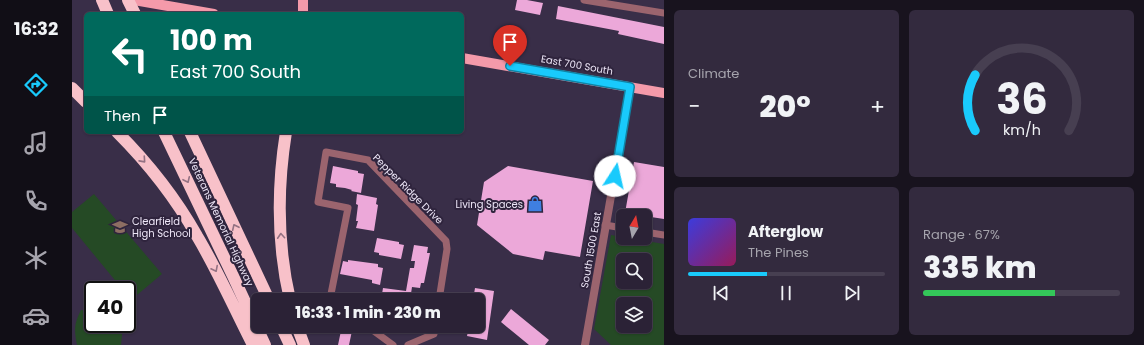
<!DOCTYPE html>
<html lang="en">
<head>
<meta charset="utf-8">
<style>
	body { margin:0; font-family:Poppins,sans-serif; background:#332a3e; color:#f1f3f6; height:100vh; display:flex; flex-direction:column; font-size:15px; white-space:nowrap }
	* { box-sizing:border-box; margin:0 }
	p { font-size:13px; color:#a6a4ad }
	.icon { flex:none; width:22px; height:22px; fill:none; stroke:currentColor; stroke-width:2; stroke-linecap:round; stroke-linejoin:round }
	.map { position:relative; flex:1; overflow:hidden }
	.side { display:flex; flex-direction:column; gap:10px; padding:10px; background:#18131e; width:480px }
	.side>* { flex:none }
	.top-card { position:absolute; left:12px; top:12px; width:380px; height:122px; border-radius:6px; box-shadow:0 1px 3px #0004,0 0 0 1px #473f51; background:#00695c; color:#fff; overflow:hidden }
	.needle { width:26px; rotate:10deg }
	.fabs { position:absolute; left:544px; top:209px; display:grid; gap:8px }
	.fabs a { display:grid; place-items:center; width:36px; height:36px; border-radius:6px; background:#2b2236; box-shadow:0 1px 3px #0004,0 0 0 1px #473f51; font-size:20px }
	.speed { position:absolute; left:12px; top:281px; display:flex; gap:8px; font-size:20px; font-weight:700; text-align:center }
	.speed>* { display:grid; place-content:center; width:52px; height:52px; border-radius:50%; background:#2b2236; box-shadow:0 1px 3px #0004,0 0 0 1px #473f51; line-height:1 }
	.speed .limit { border:2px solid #111; border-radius:6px; background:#fff; color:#111 }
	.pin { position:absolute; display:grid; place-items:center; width:34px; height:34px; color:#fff; margin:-41px -17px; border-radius:50% 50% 50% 0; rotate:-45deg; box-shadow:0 0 4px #0007 }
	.pin .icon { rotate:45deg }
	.me { position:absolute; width:44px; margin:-22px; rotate:10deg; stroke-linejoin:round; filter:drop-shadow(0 0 3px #0008) }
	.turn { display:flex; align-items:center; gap:14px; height:84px; padding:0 20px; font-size:18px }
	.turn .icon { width:52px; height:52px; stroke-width:2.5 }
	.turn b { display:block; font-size:28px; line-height:34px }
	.then { display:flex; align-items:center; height:38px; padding:0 20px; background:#0003; gap:8px; font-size:15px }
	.big { font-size:30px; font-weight:800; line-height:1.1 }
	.side .tile { flex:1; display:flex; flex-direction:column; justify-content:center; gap:6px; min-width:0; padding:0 14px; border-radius:6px; background:#332a3e }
	.side .dial { align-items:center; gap:0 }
	.dial svg { height:104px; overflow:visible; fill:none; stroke:#473f51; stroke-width:7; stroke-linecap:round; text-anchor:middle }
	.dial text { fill:#f1f3f6; stroke:none }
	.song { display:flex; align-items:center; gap:12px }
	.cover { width:48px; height:48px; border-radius:6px; background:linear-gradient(135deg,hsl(240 70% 55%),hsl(330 70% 35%)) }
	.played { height:4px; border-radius:2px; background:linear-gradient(90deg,#19cafc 40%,#473f51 40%) }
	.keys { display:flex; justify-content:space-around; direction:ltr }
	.heat { display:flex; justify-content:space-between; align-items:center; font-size:22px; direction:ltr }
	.charge { height:6px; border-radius:3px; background:linear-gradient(90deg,#34c759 67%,#473f51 0) }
	.side .tiles { flex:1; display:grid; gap:10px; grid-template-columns:repeat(2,1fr) }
	.trip { position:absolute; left:179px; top:293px; width:234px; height:40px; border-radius:6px; background:#2b2236; box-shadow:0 1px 3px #0004,0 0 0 1px #473f51; font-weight:800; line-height:40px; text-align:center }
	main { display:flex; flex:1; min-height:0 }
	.menu { display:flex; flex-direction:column; width:72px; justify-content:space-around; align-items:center; background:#110e16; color:#a6a4ad }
	.menu .icon { width:28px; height:28px }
	.menu .on { color:#19cafc }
	.menu b { font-size:18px; color:#f1f3f6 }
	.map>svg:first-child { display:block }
	.green { fill:#254a25; fill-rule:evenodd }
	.building { fill:#eca8d9 }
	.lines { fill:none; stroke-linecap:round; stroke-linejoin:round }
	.minor { stroke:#9b646e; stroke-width:7 }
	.tertiary { stroke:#9b646e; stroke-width:8 }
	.primary { stroke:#f49aaa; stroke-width:10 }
	.motorway { stroke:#f8c1c9; stroke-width:12 }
	.oneway { stroke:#947283 }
	.route-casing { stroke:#1083a4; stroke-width:10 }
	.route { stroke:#19cafc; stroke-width:7 }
	.labels { text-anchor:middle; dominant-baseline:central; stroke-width:4; stroke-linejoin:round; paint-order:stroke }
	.street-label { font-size:10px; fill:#ede6f7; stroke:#2f243d }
	.poi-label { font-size:10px; fill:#ede6f7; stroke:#2f243d; text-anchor:end }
</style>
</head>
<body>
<main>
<nav class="menu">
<b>16:32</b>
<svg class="icon on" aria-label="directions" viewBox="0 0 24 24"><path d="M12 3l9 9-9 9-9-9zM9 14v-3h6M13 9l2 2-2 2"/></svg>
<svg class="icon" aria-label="music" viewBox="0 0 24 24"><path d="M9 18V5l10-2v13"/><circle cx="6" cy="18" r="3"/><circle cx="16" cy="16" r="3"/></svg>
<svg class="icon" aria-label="phone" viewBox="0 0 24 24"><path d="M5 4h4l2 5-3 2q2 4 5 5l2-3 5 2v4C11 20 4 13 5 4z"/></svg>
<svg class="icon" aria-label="climate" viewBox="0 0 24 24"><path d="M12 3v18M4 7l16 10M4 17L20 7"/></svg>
<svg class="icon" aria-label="car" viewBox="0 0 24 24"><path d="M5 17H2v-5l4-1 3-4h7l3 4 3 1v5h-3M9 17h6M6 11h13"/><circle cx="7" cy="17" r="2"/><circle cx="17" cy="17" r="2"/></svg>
</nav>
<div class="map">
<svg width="592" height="345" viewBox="0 0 592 345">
	<rect width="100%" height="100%" fill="#392e48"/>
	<!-- green -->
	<path class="green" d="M22,194L90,274L59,300L55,295V290H51L0,228V212Z
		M539,235L592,244V345H539L522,329ZM551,260H573V282H551ZM551,304H573V326H551Z
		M9,310L21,311V324H51L49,345H5C2,330 2,324 9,310Z"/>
	<!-- building -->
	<path class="building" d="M445,0H455L471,3L468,15L443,10Z
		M486,6L592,27V44L546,34L547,31L484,19Z
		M562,162L592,167V219L553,213Z
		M261,166L286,171V173L292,174L289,193L279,191L280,190L273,188L264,187V184L258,183Z
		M436,166L521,181L508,257L473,251L471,260L441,254L405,225L412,182Z
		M285,194L305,198L304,204L306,205L302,231L284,228L286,221H284L286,205L284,204Z
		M305,238L327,242V244L332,245L329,259L307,255V253L302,252Z
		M342,245L356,247L355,253H358L352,283H349L348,288L340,287L338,300H309L311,288L334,291L338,268H342L343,261H339Z
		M276,260L306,264V267L311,268L308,285L300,283V280L268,274L271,261L276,262Z
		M403,288L422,291L415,340L395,336L397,326H406V300H401Z
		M439,309L477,340L473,345H457L429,322Z
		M270,326H281L277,345H266Z"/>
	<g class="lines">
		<!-- minor -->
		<path class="minor" d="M512,0L592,13
			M533,225L551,228
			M573,232L592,235
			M262,300L259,294L276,208L246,202L254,152L296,160L374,241L375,249L367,300
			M295,326L321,345
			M336,345L362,334L363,326"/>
		<!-- tertiary -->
		<path class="tertiary" d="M513,345L558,87"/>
		<!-- primary -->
		<path class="primary" d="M62,0L142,14
			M231,14V0
			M390,58L592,93"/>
		<!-- motorway -->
		<path class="motorway" d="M30,0L36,14
			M56,0L63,14
			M0,88L14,102
			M45,132C76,163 103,197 125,236C146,271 162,308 181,345
			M92,132L161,276L193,345
			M118,132L197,300
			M214,132C205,188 205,244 218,300
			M209,326L218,345
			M225,326L232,345"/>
	</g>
	<!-- one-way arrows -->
	<defs><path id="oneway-chevron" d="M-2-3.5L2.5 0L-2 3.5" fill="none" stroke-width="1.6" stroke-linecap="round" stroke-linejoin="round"/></defs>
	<g class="oneway">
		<use href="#oneway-chevron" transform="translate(71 160) rotate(48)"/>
		<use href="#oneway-chevron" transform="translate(115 180) rotate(65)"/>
		<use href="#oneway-chevron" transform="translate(163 227) rotate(-115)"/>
		<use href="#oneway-chevron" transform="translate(209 236) rotate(-94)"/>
		<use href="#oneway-chevron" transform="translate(143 269) rotate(63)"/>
	</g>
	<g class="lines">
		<!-- route casing -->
		<g class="route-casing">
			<path id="route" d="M438,66L558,87L543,176"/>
		</g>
		<!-- route -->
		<use href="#route" class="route"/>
	</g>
	<!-- icons -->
	<defs>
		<g id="shop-bare" transform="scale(1.2)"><path d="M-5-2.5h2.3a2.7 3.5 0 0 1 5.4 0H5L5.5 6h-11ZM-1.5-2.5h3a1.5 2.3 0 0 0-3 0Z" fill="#3f7fe0" stroke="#2f243d" stroke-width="2.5" paint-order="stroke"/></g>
		<g id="school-bare" transform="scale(1.2)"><path d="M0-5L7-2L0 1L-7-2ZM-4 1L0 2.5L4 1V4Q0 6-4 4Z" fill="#8d6e63" stroke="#2f243d" stroke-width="2.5" paint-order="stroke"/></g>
	</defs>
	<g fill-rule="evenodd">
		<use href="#shop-bare" x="463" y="204"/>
		<use href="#school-bare" x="48" y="227"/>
	</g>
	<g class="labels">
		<!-- street labels -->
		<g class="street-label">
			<text transform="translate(505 65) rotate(10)">East 700 South</text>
			<text transform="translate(336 189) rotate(45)">Pepper Ridge Drive</text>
			<text transform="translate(149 222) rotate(65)">Veterans Memorial Highway</text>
			<text transform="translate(519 250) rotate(-80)">South 1500 East</text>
		</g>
		<!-- poi labels -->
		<g class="poi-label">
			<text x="451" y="204">Living Spaces</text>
			<text x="60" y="221" text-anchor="start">Clearfield<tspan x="60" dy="12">High School</tspan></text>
		</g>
	</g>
</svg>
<div class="fabs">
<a><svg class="needle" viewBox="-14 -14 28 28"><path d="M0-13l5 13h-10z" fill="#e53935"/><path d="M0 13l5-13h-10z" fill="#a6a4ad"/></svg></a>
<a><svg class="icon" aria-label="search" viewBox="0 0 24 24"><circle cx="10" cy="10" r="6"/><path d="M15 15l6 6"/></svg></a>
<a><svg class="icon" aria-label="layers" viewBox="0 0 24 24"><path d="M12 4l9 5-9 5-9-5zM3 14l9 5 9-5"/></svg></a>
</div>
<div class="speed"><div class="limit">40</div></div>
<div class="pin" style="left:438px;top:66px;background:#d93025"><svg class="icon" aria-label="arrive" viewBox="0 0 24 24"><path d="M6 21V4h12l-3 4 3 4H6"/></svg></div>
<svg class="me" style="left:543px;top:176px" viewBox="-20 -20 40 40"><circle r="19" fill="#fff"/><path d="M0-13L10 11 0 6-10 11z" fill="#19cafc"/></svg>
<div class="trip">16:33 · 1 min · 230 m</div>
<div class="top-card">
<div class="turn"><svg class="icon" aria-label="left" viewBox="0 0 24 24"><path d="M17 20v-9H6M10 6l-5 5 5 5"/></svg><div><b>100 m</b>East 700 South</div></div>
<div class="then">Then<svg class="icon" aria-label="arrive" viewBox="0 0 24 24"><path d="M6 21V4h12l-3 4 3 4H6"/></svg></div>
</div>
</div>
<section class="side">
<div class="tiles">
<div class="tile"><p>Climate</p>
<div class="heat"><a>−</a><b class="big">20°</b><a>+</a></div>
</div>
<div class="tile dial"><svg viewBox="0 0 100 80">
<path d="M14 69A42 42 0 1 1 86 69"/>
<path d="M14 69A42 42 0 0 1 14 26" stroke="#19cafc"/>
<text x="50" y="56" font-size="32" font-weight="700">36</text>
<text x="50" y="72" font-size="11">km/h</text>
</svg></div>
<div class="tile">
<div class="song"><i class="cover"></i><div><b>Afterglow</b><p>The Pines</p></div></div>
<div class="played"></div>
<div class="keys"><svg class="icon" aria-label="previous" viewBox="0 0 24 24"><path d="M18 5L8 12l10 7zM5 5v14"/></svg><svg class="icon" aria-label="pause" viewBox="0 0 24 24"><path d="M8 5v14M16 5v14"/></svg><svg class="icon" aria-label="next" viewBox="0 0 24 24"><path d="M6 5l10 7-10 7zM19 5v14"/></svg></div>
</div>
<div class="tile"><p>Range · 67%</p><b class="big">335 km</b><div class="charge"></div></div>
</div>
</section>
</main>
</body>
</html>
